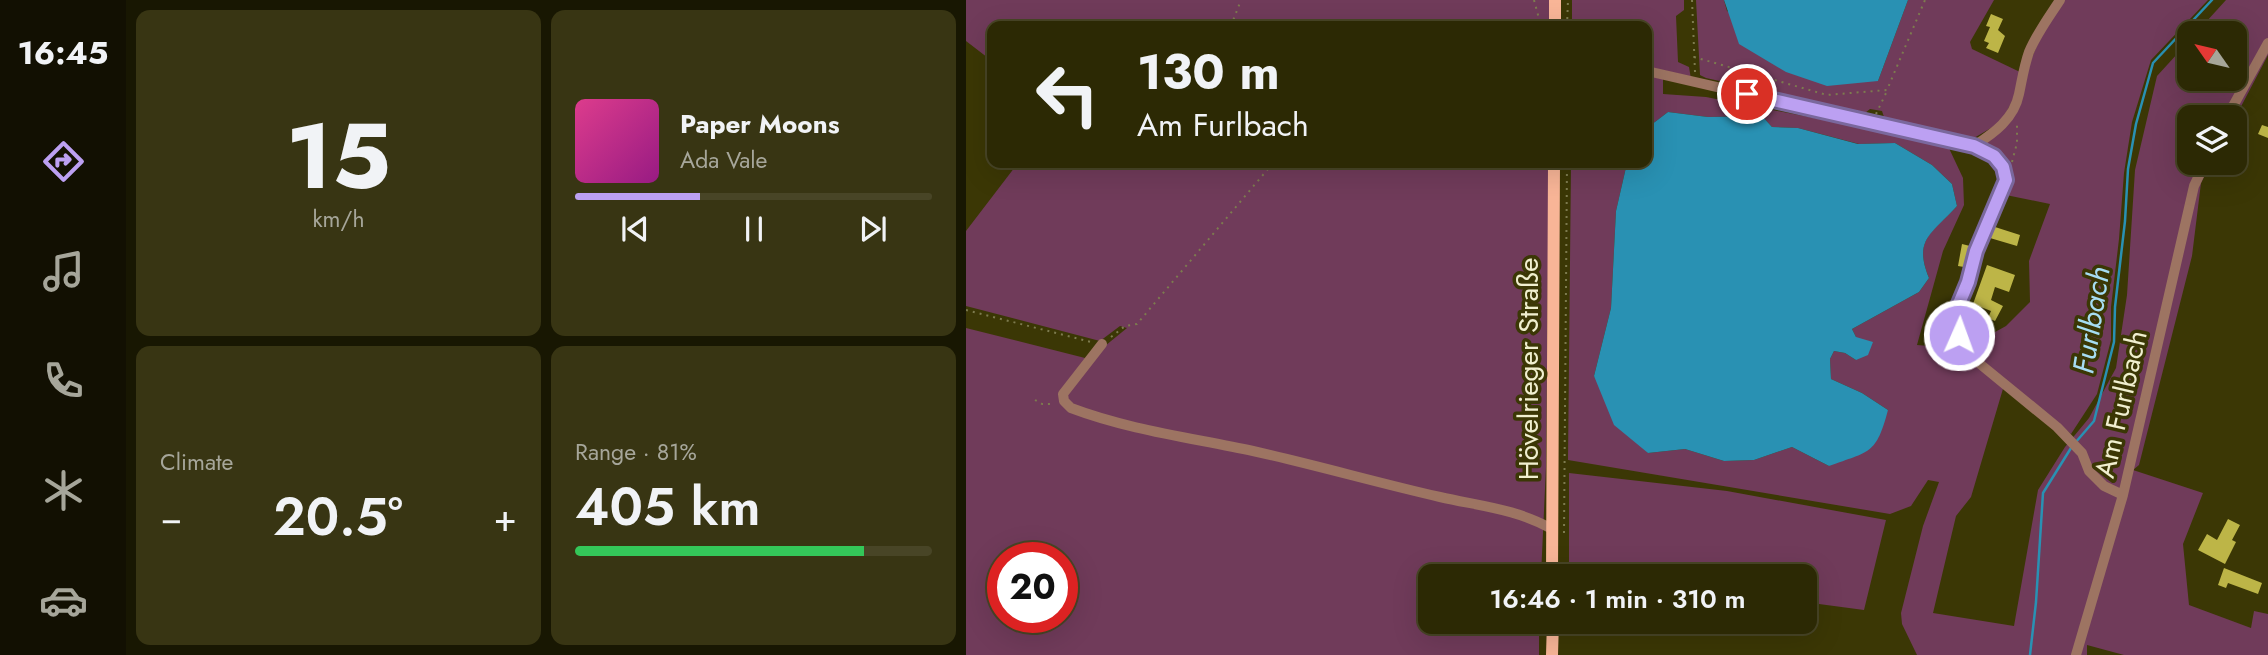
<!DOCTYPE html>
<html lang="en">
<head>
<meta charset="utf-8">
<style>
	body { margin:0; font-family:Jost,sans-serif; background:#383513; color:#f1f3f6; height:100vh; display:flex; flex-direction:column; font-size:26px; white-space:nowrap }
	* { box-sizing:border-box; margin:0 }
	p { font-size:23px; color:#a6a69a }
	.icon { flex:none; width:38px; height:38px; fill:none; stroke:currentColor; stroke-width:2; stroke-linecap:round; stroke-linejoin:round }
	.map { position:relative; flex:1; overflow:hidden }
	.drawer { display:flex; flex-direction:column; gap:10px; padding:10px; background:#181702; width:840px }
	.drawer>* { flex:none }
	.hud { position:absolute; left:21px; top:21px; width:665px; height:147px; border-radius:14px; box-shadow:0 7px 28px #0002,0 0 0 2px #484526; background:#2c2904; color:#f1f3f6; overflow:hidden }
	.needle { width:46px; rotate:304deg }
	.buttons { position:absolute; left:1211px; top:21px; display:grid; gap:14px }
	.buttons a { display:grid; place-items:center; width:70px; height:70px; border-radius:14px; background:#2c2904; box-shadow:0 7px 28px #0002,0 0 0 2px #484526; font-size:35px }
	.speed { position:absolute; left:21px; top:542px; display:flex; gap:14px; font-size:35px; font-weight:700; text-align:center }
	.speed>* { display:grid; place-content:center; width:91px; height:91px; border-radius:50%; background:#2c2904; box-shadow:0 7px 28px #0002,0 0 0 2px #484526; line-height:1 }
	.speed .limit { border:10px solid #d22; background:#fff; color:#111 }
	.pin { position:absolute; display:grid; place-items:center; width:60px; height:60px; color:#fff; margin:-30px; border:4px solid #fff; border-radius:50%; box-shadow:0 2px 7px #0007 }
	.me { position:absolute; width:77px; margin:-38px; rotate:2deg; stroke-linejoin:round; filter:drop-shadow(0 0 5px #0008) }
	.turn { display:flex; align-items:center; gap:24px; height:147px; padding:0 35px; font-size:32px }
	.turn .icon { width:91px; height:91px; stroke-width:2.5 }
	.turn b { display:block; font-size:49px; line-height:60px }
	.big { font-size:52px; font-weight:600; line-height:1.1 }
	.drawer .card { flex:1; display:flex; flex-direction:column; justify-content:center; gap:10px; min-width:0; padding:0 24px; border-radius:14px; background:#383513 }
	.drawer .dial { align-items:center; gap:0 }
	.dial b { font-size:91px; line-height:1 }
	.song { display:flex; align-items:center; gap:21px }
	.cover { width:84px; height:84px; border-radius:10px; background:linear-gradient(135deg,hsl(330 70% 55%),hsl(310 70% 35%)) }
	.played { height:7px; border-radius:4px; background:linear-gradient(90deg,#bca0f2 35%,#484526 35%) }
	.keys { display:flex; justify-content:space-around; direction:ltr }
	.heat { display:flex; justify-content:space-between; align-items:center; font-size:38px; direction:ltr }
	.charge { height:10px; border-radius:5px; background:linear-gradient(90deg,#34c759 81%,#484526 0) }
	.drawer .tiles { flex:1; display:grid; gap:10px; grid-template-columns:repeat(2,1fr) }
	.trip { position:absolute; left:452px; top:564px; width:399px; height:70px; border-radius:14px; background:#2c2904; box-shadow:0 7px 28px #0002,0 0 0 2px #484526; font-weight:600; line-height:70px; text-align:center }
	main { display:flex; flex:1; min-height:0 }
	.dock { display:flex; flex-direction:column; width:126px; justify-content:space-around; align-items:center; background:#121002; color:#a6a69a }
	.dock .icon { width:49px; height:49px }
	.dock .active { color:#bca0f2 }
	.dock b { font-size:32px; color:#f1f3f6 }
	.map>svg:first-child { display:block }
	.green { fill:#703b5a; fill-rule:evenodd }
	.water { fill:#2991b3 }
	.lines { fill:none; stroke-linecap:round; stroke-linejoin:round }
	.stream { stroke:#2991b3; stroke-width:2.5 }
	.building { fill:#bdb547 }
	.path { stroke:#7d7b4f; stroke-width:2; stroke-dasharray:2 5; stroke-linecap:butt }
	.minor { stroke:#9d7462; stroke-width:10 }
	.major { stroke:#f8b597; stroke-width:12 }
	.route-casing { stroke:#7a689d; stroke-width:18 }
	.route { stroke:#bca0f2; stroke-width:12 }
	.labels { text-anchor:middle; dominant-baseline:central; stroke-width:7; stroke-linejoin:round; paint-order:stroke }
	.street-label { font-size:28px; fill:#f0efcf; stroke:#3b3705 }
	.water-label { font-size:30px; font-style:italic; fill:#a6ddf3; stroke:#3b3705 }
</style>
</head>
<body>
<main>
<nav class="dock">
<b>16:45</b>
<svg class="icon active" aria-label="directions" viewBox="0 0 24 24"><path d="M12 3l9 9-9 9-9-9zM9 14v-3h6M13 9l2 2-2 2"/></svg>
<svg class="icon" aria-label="music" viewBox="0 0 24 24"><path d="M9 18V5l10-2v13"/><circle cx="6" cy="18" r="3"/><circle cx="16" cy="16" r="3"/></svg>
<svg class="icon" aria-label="phone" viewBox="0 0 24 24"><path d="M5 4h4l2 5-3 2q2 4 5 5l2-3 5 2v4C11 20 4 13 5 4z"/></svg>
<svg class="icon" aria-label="climate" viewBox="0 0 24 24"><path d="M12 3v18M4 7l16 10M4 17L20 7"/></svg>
<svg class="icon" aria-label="car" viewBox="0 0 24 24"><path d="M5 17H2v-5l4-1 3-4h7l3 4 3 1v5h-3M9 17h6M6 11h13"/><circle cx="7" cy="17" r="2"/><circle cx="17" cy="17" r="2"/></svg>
</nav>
<section class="drawer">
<div class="tiles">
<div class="card dial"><b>15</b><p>km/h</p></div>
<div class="card">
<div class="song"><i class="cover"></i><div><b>Paper Moons</b><p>Ada Vale</p></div></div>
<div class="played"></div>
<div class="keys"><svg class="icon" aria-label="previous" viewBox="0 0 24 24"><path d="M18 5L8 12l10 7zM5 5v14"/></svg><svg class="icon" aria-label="pause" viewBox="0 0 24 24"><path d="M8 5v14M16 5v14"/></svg><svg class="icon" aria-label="next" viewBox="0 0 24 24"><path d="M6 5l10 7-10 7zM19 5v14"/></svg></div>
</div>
<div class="card"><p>Climate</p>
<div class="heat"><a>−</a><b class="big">20.5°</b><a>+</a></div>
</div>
<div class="card"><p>Range · 81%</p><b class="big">405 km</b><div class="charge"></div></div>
</div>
</section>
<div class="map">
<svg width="1302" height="655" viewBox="0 0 1302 655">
	<rect width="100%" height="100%" fill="#3b3705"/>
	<!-- green -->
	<path class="green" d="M0,0H584V26H26V61L0,41Z
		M606,0H718V10L710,16L712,62L723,67L725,79L697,71V94L740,97L981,144L997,178L998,205L977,251L951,345L998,349L1040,326L1064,302L1063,261L1084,204L1035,194L1041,180L1017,145L1039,124L1078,28L1096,0H1242L1185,60L1166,122L1158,173L1153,239L1145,307V340L1131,394L1105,434L1039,382L1005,497L990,516L967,613L1048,626L1072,490L1099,447L1123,418L1150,368L1161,295L1169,170L1191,76L1223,41V79H1269V33H1230L1260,0H1302V55L1269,118L1223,117V163H1245L1235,183L1226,256L1173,465L1167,470L1237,493L1217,544L1223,605L1285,628L1288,611L1302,614V655H1158L1121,645V655H951L936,624L935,613L957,526L973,482L962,480L945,506L924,514L602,460L605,163H661L650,211L645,308L628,376L682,453L719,449L758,461L788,460L826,447L863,466L922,410L896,393L865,379L864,359L868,351L879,353L890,360V337L886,329L953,292L963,278C947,239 966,233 991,206L986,184L966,165L929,143L893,144L832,128L806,127L796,116L742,117L702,112L681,128V26H606Z
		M730,0H758L761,11L912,81L942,0H1028L1004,42L1006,49L1054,72L1050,94L1035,122L1003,141L919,120L916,111L904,109L899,113L740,78L734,75Z
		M52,163H583L580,467L575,576H464V621H573V655H0V328L123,359L161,328L154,326L134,341L0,306V231ZM37,558H96V618H37Z
		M603,473L761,491L920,520L898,610L838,602V576H640L603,571Z"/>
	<!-- water -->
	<path class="water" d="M758,0H942L912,81L861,86L820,72L773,44Z
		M702,112L742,117L796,116L806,127L832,128L892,144L929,143L966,165L986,184L991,206C966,234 947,239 963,278L953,292L886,329L890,337L907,342L902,355L890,360L879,353L868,351L864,359L865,379L896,393L922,410C910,455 904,451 863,466L826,447L788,460L758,461L719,449L682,453L648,425L628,376L645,308L650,211L661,163H681V128Z"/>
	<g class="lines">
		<!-- stream -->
		<path class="stream" d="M1109,443L1128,421L1148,342L1149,307L1159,221L1162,169L1170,124L1187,63L1246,0
			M1064,655L1070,602L1077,493L1105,448"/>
	</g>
	<!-- building -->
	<path class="building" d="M1025,14L1037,19L1032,30L1039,36L1032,53L1020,48L1023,43L1018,41L1024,27L1020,26Z
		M1296,125L1302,127V138L1292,134Z
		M1029,227L1054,235L1051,246L1024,238Z
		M996,244L1004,246L998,267L992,266Z
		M1021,265L1049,275L1043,292L1029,287L1025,300L1037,306L1029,321L1022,318L1025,311L1007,304Z
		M1262,519L1274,525L1266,540L1270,542L1259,564L1232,550L1241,534L1251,540Z
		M1258,568L1296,583L1292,594L1262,583L1260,588L1252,585Z"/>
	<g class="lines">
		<!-- path -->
		<path class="path" d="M568,0L575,26
			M726,0L729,72
			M265,26L275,0
			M601,26L602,0
			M728,57L861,95L921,90L959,0
			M910,114L921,91
			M1046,162L1051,143V123
			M0,310L125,342
			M145,337L159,326L171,324L307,163
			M69,400L76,404H87
			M598,533L601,163"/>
		<!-- minor -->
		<path class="minor" d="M681,71L1008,146L1028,156L1037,167L1040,180L1010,251L1002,282L992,306L990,326L993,335L1014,364L1091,427L1116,453L1123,471L1138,486L1157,495
			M1261,117L1302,43
			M1008,146C1028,133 1048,119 1053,94C1056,80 1058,66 1063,52C1071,33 1083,17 1094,0
			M136,344L97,394L98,401L105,408C163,430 227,438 287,451C350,465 412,483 474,497C513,506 551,509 586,529
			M1110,655L1157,495L1228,186L1239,163"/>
		<!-- major -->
		<path class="major" d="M589,26V0
			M586,576L588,163
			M586,655L587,621"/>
	</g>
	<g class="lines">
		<!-- route casing -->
		<g class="route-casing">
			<path id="route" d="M781,94L1008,146L1028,156L1037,167L1040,180L1010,251L1002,282L992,306L990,326L993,335"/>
		</g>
		<!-- route -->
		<use href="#route" class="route"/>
	</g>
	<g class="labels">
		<!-- street labels -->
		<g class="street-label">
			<text transform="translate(562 369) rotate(-90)">Hövelrieger Straße</text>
			<text transform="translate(1155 404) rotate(-77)">Am Furlbach</text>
		</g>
		<!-- water labels -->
		<g class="water-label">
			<text transform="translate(1125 320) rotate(-81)">Furlbach</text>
		</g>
	</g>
</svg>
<div class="buttons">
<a><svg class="needle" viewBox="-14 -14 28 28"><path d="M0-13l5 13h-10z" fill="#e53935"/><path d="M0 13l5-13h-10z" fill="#a6a69a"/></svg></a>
<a><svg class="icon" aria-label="layers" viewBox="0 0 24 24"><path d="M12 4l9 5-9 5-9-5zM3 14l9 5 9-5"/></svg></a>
</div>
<div class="speed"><div class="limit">20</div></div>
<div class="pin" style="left:781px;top:94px;background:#d93025"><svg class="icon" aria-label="arrive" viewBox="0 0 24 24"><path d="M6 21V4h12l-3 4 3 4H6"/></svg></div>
<svg class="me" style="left:993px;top:335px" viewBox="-20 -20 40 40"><circle r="17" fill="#bca0f2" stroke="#fff" stroke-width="3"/><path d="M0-11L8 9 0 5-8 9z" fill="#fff"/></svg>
<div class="trip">16:46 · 1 min · 310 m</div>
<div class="hud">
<div class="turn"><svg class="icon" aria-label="left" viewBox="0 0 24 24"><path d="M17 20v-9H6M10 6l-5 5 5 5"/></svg><div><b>130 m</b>Am Furlbach</div></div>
</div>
</div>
</main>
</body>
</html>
